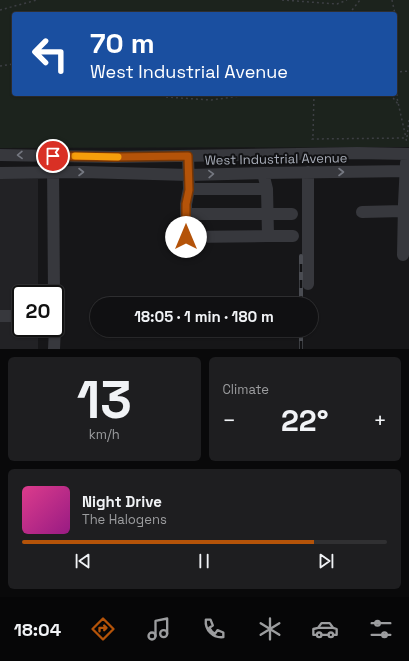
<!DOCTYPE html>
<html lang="en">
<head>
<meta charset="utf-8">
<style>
	body { margin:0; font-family:"Space Grotesk",sans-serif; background:#1e1e20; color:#f1f3f6; height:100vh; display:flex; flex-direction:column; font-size:15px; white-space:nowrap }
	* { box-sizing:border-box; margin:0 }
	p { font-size:13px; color:#9c9d9f }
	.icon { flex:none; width:22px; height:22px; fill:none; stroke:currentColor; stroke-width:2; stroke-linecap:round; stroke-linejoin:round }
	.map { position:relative; height:349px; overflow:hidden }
	.panel { display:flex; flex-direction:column; gap:8px; padding:8px; background:#09090a; flex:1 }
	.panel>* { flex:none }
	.top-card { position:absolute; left:12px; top:12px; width:385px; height:84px; border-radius:4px; box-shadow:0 1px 3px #0004,0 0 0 1px #303032; background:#1a4fa0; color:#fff; overflow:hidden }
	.speed { position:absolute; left:12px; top:285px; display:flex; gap:8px; font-size:20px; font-weight:700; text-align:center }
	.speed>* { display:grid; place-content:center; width:52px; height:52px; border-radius:50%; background:#101012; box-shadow:0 1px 3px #0004,0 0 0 1px #303032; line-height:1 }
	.speed .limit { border:2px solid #111; border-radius:6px; background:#fff; color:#111 }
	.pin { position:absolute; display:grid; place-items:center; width:34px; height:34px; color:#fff; margin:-17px; border:2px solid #fff; border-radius:50%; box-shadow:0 1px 4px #0007 }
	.me { position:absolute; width:44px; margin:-22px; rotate:0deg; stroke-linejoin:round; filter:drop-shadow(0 0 3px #0008) }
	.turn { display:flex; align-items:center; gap:14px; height:84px; padding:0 12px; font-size:18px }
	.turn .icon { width:52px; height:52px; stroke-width:2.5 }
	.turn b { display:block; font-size:28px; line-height:34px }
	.big { font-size:30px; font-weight:700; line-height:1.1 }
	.panel .card { flex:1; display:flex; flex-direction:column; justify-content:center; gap:6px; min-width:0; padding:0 14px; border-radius:6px; background:#1e1e20 }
	.panel .dial { align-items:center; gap:0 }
	.dial b { font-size:52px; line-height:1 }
	.song { display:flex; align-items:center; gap:12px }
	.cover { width:48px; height:48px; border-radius:6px; background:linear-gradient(135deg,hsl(330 70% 55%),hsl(310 70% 35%)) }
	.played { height:4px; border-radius:2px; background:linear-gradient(90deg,#b45309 80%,#303032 80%) }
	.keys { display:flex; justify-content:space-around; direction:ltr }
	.heat { display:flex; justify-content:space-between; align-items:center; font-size:22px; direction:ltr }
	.panel .tiles { flex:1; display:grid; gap:8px; grid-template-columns:1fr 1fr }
	.card:last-child { grid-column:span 2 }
	.trip { position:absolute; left:90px; top:297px; width:228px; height:40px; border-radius:20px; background:#101012; box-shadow:0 1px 3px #0004,0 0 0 1px #303032; font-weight:700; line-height:40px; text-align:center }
	.tabs { display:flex; height:64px; justify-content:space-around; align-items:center; background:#060607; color:#9c9d9f }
	.tabs .icon { width:28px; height:28px }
	.tabs .selected { color:#b45309 }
	.tabs b { font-size:18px; color:#f1f3f6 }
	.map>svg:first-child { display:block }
	.built { fill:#222225 }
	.green { fill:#1c231d; fill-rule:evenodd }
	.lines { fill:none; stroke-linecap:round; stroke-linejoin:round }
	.path { stroke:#3d3f44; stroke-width:1.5; stroke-dasharray:2 3; stroke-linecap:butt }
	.minor { stroke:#37383d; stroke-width:12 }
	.rail-casing { stroke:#4a4c52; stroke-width:4 }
	.rail { stroke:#111113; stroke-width:2.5; stroke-dasharray:8; stroke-linecap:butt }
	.oneway { stroke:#757881 }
	.route-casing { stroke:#753606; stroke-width:10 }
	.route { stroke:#b45309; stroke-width:7 }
	.slow { stroke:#f59e0b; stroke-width:7 }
	.labels { text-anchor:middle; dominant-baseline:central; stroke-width:4; stroke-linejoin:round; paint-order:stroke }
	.street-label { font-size:13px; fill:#a8adb8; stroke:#111113 }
</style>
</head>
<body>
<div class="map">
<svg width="409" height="349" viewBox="0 0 409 349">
	<rect width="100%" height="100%" fill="#161618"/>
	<!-- built -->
	<path class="built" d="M0,179H38V294H21V328H38V349H0Z"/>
	<!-- green -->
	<path class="green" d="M0,0H409V147L0,148ZM14,14H395V94H14Z"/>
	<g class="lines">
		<!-- path -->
		<path class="path" d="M282,0L337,4L347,0
			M392,0L395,14
			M0,10L37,0
			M349,14L360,0
			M395,14L397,98L406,138
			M0,66L14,64
			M395,72L409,71
			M162,94L166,97L211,100L255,94
			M314,94L313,135L312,139L406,138L407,144
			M390,94L398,104
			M407,137L409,120"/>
		<!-- minor -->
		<path class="minor" d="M0,155L114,157L357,153L409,154
			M188,156L189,189L186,204V237L268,236L267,189L263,173
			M53,165L54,294
			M308,172V284
			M0,173L83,172L189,175L263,173L409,171
			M189,189H267
			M362,212L403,211
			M186,214H292
			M268,236H293
			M403,255L404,204L406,163
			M0,316H21
			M54,349L55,328"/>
		<!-- rail casing -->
		<g class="rail-casing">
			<path id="rail" d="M301,304V256
				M301,349V330"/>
		</g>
		<!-- rail -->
		<use href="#rail" class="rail"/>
	</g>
	<!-- one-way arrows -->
	<defs><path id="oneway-chevron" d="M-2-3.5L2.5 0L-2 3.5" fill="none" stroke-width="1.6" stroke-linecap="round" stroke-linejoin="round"/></defs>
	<g class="oneway">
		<use href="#oneway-chevron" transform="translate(20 155) rotate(179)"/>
		<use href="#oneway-chevron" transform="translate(81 172)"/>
		<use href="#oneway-chevron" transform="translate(341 172)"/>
		<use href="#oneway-chevron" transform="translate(211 174) rotate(-2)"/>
	</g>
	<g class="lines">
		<!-- route casing -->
		<g class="route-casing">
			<path id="route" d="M53,156L114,157L188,156L189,190L186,204V237"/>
		</g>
		<!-- route -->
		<use href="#route" class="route"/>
		<!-- slow -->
		<path class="slow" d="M75,156L118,157"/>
	</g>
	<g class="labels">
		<!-- street labels -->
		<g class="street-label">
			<text transform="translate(276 159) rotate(-1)">West Industrial Avenue</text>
		</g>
	</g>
</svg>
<div class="speed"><div class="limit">20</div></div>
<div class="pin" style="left:53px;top:156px;background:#d93025"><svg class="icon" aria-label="arrive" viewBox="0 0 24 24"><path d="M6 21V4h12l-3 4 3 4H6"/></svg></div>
<svg class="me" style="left:186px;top:237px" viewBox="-20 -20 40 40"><circle r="19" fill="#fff"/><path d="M0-13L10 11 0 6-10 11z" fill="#b45309"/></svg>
<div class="trip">18:05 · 1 min · 180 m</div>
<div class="top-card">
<div class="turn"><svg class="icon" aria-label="left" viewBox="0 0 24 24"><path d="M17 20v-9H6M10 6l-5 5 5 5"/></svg><div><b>70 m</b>West Industrial Avenue</div></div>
</div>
</div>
<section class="panel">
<div class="tiles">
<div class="card dial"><b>13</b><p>km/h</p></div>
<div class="card"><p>Climate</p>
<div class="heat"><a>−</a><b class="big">22°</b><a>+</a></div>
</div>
<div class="card">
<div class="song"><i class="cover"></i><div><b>Night Drive</b><p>The Halogens</p></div></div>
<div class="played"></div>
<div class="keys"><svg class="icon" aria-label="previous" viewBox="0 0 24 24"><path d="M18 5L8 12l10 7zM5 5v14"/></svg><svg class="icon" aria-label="pause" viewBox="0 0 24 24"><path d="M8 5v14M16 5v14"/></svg><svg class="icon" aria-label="next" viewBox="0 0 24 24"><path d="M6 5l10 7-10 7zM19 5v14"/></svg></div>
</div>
</div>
</section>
<nav class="tabs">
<b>18:04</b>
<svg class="icon selected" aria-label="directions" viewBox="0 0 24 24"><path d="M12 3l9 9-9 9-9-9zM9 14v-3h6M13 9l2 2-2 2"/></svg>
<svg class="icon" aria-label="music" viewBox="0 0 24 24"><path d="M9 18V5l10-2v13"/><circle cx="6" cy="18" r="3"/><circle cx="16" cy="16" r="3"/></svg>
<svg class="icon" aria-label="phone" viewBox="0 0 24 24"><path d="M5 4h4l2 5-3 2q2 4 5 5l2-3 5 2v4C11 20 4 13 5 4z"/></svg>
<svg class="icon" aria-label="climate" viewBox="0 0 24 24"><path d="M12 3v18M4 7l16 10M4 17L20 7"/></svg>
<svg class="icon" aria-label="car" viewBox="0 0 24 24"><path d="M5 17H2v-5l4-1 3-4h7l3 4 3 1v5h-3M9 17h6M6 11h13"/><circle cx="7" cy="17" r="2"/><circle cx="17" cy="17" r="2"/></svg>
<svg class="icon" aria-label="filters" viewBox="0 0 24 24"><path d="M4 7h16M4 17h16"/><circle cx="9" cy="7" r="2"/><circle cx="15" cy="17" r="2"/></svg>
</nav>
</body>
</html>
